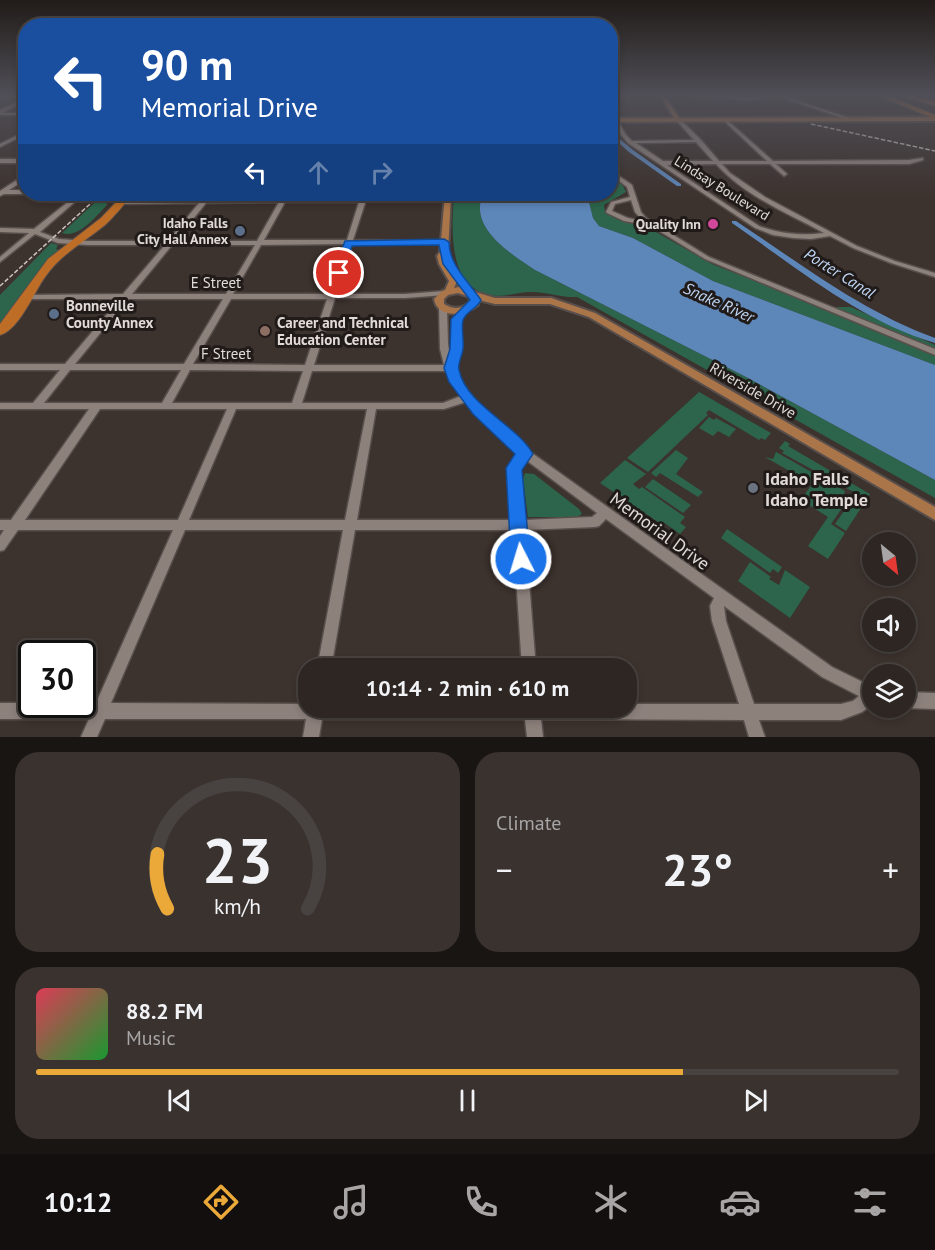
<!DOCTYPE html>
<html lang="en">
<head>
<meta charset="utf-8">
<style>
	body { margin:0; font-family:"PT Sans",sans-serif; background:#39322f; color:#f1f3f6; height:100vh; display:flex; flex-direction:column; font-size:22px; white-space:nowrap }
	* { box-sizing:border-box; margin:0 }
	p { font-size:20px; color:#a7a5a5 }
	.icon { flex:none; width:33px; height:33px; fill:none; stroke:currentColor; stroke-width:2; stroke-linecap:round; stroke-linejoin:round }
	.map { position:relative; height:737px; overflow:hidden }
	.sheet { display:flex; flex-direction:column; gap:15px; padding:15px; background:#191513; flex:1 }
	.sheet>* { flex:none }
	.guide { position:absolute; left:18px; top:18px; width:600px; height:183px; border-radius:24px; box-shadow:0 3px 9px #0003,0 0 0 2px #484340; background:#1a4fa0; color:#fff; overflow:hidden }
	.needle { width:39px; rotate:151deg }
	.controls { position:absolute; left:862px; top:532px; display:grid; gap:12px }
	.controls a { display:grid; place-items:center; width:54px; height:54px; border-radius:50%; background:#2d2622; box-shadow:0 3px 9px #0003,0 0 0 2px #484340; font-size:30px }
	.speed { position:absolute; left:18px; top:640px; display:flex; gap:12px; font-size:30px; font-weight:700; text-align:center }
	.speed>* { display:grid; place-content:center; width:78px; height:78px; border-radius:50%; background:#2d2622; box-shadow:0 3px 9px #0003,0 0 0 2px #484340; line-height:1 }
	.speed .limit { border:3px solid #111; border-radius:9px; background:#fff; color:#111 }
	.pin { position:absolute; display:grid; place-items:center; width:51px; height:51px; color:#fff; margin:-26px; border:3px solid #fff; border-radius:50%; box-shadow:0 2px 6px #0007 }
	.me { position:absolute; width:66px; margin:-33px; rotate:355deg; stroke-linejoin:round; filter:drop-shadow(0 0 4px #0008) }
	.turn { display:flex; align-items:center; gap:21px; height:126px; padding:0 24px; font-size:27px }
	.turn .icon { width:78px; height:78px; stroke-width:2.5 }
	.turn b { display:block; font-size:42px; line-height:51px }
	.lanes { display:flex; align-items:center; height:57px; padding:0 24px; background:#0003; justify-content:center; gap:30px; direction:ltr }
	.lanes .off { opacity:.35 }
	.big { font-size:45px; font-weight:800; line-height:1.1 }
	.sheet .widget { flex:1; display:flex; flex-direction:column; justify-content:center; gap:9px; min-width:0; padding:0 21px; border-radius:24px; background:#39322f }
	.sheet .dial { align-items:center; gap:0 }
	.dial svg { height:156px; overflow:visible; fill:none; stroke:#484340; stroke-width:7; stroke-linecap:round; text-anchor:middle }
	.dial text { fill:#f1f3f6; stroke:none }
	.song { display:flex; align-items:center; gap:18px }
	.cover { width:72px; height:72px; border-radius:9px; background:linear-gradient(135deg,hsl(350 70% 55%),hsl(130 70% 35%)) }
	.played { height:6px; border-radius:3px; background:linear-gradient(90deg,#eba939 75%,#484340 75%) }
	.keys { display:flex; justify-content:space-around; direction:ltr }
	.heat { display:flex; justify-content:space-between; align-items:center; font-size:33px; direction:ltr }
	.sheet .tiles { flex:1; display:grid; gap:15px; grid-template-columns:1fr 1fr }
	.widget:last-child { grid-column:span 2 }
	.trip { position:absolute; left:298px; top:658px; width:339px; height:60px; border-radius:24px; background:#2d2622; box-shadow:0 3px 9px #0003,0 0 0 2px #484340; font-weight:800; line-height:60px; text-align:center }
	.tabs { display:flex; height:96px; justify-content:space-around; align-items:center; background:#120f0e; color:#a7a5a5 }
	.tabs .icon { width:42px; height:42px }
	.tabs .on { color:#eba939 }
	.tabs b { font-size:27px; color:#f1f3f6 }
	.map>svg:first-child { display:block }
	.green { fill:#2c654c }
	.water { fill:#5d86b9 }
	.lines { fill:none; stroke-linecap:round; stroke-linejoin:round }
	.canal { fill:#5d86b9; fill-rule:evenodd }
	.minor-casing { stroke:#584f4c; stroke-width:3 }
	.major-casing { stroke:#584f4c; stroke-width:4 }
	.highway-casing { stroke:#584f4c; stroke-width:2 }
	.minor { fill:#8d817c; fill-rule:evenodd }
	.major { fill:#aa7549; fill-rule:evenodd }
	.highway { fill:#be6d27; fill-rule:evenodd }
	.rail { stroke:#c9c2bf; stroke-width:1.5; stroke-dasharray:4.5 2; stroke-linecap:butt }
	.route { fill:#1a73e8; stroke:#114b97; stroke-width:1.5 }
	.hotel-dot { fill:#d1479c; stroke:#201b19; stroke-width:2 }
	.service-dot { fill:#5c6f8a; stroke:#201b19; stroke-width:2 }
	.education-dot { fill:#8d6e63; stroke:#201b19; stroke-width:2 }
	.worship-dot { fill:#6b7280; stroke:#201b19; stroke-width:2 }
	.labels { text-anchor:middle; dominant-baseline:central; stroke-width:6; stroke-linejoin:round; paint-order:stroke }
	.far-street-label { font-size:14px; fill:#e1dad7; stroke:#201b19 }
	.far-poi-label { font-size:14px; font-weight:bold; fill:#e1dad7; stroke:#201b19; text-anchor:end }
	.street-label { font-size:15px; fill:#e1dad7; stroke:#201b19 }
	.poi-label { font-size:15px; font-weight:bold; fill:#e1dad7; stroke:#201b19; text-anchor:start }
	.water-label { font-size:16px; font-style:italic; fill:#c1d8f6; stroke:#201b19 }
	.near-poi-label { font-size:18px; font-weight:bold; fill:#e1dad7; stroke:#201b19; text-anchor:start }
	.near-street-label { font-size:18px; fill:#e1dad7; stroke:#201b19 }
</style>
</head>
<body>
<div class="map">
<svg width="935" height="737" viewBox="0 0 935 737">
	<rect width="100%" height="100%" fill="#3c322e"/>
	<!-- green -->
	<path class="green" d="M611,175L622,184L626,192L604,205L605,211L624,221L647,227L714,265L823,307H851L935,345V365L713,281L633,238L599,226L593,218L587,194H610Z
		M454,194H483C468,228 511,254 535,270L748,378L935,480V498L577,297C562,298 547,292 531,292C518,292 502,298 489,295C446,285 452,225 454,194Z
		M103,195L102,202L108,204C97,215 79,239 62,233Z
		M51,243L58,245L56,249L59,250L36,274L0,325V295Z
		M699,392L771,433L765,440L761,438L759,440L709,410L706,413L708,415L648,472L627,458Z
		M709,417L714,420L716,418L736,429L729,437L718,431L713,436L699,428Z
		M785,441L790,444L788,446L870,494L846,531L835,524L853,498L856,500L859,495L782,453L784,451L779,448Z
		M676,450L688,458L676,474L703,492L698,497L660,473L656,477L651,473Z
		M776,452L845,491L844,494L849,498L831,524L845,533L828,559L808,546L828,517L801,500L812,484L765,457L773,459Z
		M625,460L646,474L633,484L639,489L642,487L685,517L680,523L686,527L680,534L663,522L661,524L600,483Z
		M525,473L534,474L579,509L582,514L577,517H528L523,479Z
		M653,479L691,505L683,513L645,487Z
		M727,529L782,567L778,573L773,569L770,573L721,538Z
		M750,562L771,577L769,579L779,585L785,570L810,587L790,618L738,581Z"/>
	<!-- water -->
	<path class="water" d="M483,194H587L593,218L599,226L633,238L713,281L935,365V480L748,378L535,270C511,254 468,228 483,194Z"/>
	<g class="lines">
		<!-- canal -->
		<path class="canal" d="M610,131L633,150L681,184V186H677L629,152L610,135Z
			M732,221H736C801,264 861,311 935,338V343C860,321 796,267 732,223Z"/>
		<!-- minor casing -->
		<g class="minor-casing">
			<path id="minor" d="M0,95H26V97H0Z
				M690,95L748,98L781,95L855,120L851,121L777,96L748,100Z
				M26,98V101L2,113H26V115H0V110Z
				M613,119H617L626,135L632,141L694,140L676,120L680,119L701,140L719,161H767L724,121L726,119L773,161L909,160L923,158V160L909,164H776L787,174L784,176L770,164H722L730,173L765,197L857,246L895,261L935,273V277L891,263L853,248L830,236L811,239L793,238L773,235L755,228L628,143L622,136ZM696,142L713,161H663L636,143ZM716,164C745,196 787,213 824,233C801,236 781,234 759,226L667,165Z
				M26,131V134L0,147V144Z
				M0,159H26V163H0Z
				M610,170L632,185L641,212L646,218L709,257L935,349V355L705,259L651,226L624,221L607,213L606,212L611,202L630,197L627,187L610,174ZM631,200L635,212L643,221L628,218L612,211L615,204Z
				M26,174V179L9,190H26V194H27H4L0,196V191Z
				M78,194H84L40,232L59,239L88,241H168L199,203L120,204L118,203V201L202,200L207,194H213L209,199H281L284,194H290L287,199L361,198L362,194H368L353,240L446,241V243L444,244H352L336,294H405L445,291L449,293L445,295L405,298H335L314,365H444L440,349L439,308L443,306L447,308L448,344L450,357L453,349V319L460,309H466L467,311L461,319V349L455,369C470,403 501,427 529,451L832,667L873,687V704L862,712L841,720H759L765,737H749L744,720L541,719L543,737H527L525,719H322L319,737H303L306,719H105L97,737H81L89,719H0V703H32V705H82V703H96L173,530H18L4,550L0,551V536L4,530H0V520H11L89,409H0V403H33L60,370H0V364H65L120,299H27L23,297L27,295L123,294L165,245H88L58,243L35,234L0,262V257L29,233L0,232V228L34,229ZM279,202L257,241H175L206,203ZM285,202H359L347,240H264ZM345,244L329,294H233L261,245ZM172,245H255L226,294H132ZM128,299H223L184,364H75ZM231,299H327L305,365L193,364ZM70,370H181L162,403H44ZM190,370L303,371L292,403H172ZM312,371H446L461,396L443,403H302ZM466,402L484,423L519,455L509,468L512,520H357L376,409H444ZM100,409H227L178,520H25ZM236,409H367L345,520H189ZM526,460L597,513L592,517L524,520L519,469ZM606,519L714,598L710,606L712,621L739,704H627V708H309V704L111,703L185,530H343L317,669H331L355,530H513L522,669H536L525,530L595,527L599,526ZM724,606L822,677L859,696L853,701L841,704H754L726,621Z
				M906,692L935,693V709L906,708Z"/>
		</g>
		<!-- major casing -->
		<g class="major-casing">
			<path id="major" d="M660,95H664L679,118L935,117V121L610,122V118H674Z
				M445,194H451L448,253L445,256L447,264L457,281L454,288L459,287L495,298H551L595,313L935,507V520L589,317L550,304H495L479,300L478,305C466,315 438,320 434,299L442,291L445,290L449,281L439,264L437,256L440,252ZM458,293L470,297V302C462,309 454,310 444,304V299L448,295Z"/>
		</g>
		<!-- highway casing -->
		<g class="highway-casing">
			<path id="highway" d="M877,95H886L935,115V119Z
				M899,95H909L935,102V106Z
				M124,194H133C124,204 115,216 105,225C84,242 61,254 45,277C34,292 19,330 0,335V324L48,259L101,218Z"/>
		</g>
		<!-- minor -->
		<use href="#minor" class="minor"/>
		<!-- major -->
		<use href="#major" class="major"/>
		<!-- highway -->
		<use href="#highway" class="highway"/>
		<!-- rail -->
		<path class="rail" d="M811,124L935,151
			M0,286L101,194"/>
	</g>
	<!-- sky -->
	<linearGradient id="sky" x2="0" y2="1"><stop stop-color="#211c19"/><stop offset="0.48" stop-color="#504f57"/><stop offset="1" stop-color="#504f57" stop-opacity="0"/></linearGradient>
	<rect width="935" height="198" fill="url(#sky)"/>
	<!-- route -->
	<path class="route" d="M444,239L449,242C449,265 469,282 481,300C477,309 466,311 463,320C461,328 464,339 463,348C463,355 457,363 459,370C466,405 517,425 533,454L522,470L530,559L527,565L521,568L514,565L511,559L506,468L515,454L473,414L449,382L444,368L450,349L451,319L470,300L443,264L439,245L352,246L342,276L333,273L345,241Z"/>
	<!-- markers -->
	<circle class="hotel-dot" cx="713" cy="224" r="6"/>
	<g class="service-dot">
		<circle cx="240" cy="231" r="6"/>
		<circle cx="54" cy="314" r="6"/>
	</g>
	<circle class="education-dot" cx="265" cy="331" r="6"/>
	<circle class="worship-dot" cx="753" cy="488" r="6"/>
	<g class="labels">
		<!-- far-street labels -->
		<g class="far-street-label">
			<text transform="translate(722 188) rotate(32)">Lindsay Boulevard</text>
		</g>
		<!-- far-poi labels -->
		<g class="far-poi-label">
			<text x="228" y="223">Idaho Falls<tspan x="228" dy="16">City Hall Annex</tspan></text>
			<text x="701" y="224">Quality Inn</text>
		</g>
		<!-- street labels -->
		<g class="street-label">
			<text x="216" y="282">E Street</text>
			<text x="226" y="353">F Street</text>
			<text transform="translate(753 390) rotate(30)">Riverside Drive</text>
		</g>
		<!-- poi labels -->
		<g class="poi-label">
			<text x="66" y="305">Bonneville<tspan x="66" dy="17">County Annex</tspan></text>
			<text x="277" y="322">Career and Technical<tspan x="277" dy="17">Education Center</tspan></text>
		</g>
		<!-- water labels -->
		<g class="water-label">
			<text transform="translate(840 273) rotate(32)">Porter Canal</text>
			<text transform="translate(719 302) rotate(24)">Snake River</text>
		</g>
		<!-- near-poi labels -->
		<g class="near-poi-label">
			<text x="765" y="478">Idaho Falls<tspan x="765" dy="21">Idaho Temple</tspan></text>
		</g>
		<!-- near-street labels -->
		<g class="near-street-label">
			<text transform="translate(660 531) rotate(36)">Memorial Drive</text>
		</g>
	</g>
</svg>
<div class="controls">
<a><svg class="needle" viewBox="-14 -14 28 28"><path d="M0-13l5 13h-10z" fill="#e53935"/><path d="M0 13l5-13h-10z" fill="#a7a5a5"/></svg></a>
<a><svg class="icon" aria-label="sound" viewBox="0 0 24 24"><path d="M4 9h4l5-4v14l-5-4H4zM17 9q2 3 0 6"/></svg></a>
<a><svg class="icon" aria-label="layers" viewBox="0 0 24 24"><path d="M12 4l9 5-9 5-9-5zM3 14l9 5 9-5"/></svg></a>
</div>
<div class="speed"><div class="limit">30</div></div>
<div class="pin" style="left:339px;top:273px;background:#d93025"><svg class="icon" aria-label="arrive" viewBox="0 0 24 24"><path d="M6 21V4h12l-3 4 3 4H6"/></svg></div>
<svg class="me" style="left:521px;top:559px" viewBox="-20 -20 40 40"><circle r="17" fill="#1a73e8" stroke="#fff" stroke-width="3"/><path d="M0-11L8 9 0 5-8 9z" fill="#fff"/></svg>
<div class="trip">10:14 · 2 min · 610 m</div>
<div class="guide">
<div class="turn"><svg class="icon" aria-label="left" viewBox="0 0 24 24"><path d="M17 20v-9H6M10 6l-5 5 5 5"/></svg><div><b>90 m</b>Memorial Drive</div></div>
<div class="lanes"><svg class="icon" aria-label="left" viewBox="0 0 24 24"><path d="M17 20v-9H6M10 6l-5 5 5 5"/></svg><svg class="icon off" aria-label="ahead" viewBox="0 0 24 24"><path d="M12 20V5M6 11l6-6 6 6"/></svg><svg class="icon off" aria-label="right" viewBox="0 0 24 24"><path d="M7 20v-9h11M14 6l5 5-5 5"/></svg></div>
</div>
</div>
<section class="sheet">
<div class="tiles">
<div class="widget dial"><svg viewBox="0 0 100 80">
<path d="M14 69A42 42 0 1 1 86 69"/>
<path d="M14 69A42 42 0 0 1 9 41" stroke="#eba939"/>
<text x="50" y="56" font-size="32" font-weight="700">23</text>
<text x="50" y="72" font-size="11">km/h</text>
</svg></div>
<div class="widget"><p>Climate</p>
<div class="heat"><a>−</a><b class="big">23°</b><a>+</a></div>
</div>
<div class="widget">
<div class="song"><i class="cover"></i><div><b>88.2 FM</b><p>Music</p></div></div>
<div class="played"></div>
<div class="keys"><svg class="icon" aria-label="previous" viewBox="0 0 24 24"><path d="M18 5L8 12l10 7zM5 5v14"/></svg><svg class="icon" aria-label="pause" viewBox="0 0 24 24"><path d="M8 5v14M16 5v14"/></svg><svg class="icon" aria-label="next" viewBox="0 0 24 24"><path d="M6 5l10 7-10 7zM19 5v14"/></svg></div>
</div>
</div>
</section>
<nav class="tabs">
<b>10:12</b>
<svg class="icon on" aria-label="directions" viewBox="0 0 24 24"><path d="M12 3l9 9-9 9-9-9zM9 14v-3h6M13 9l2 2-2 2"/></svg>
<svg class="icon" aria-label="music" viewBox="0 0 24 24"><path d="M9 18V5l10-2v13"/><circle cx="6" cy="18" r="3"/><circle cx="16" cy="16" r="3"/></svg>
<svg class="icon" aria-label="phone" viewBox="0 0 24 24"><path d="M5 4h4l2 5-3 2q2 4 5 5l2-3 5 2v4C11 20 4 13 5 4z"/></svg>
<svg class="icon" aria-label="climate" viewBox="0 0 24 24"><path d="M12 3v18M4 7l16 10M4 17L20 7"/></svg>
<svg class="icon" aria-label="car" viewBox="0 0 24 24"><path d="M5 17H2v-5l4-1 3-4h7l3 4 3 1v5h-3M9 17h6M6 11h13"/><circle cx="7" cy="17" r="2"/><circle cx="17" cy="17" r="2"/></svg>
<svg class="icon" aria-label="filters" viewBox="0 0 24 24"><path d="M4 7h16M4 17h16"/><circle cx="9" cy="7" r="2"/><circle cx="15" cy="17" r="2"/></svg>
</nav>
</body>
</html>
